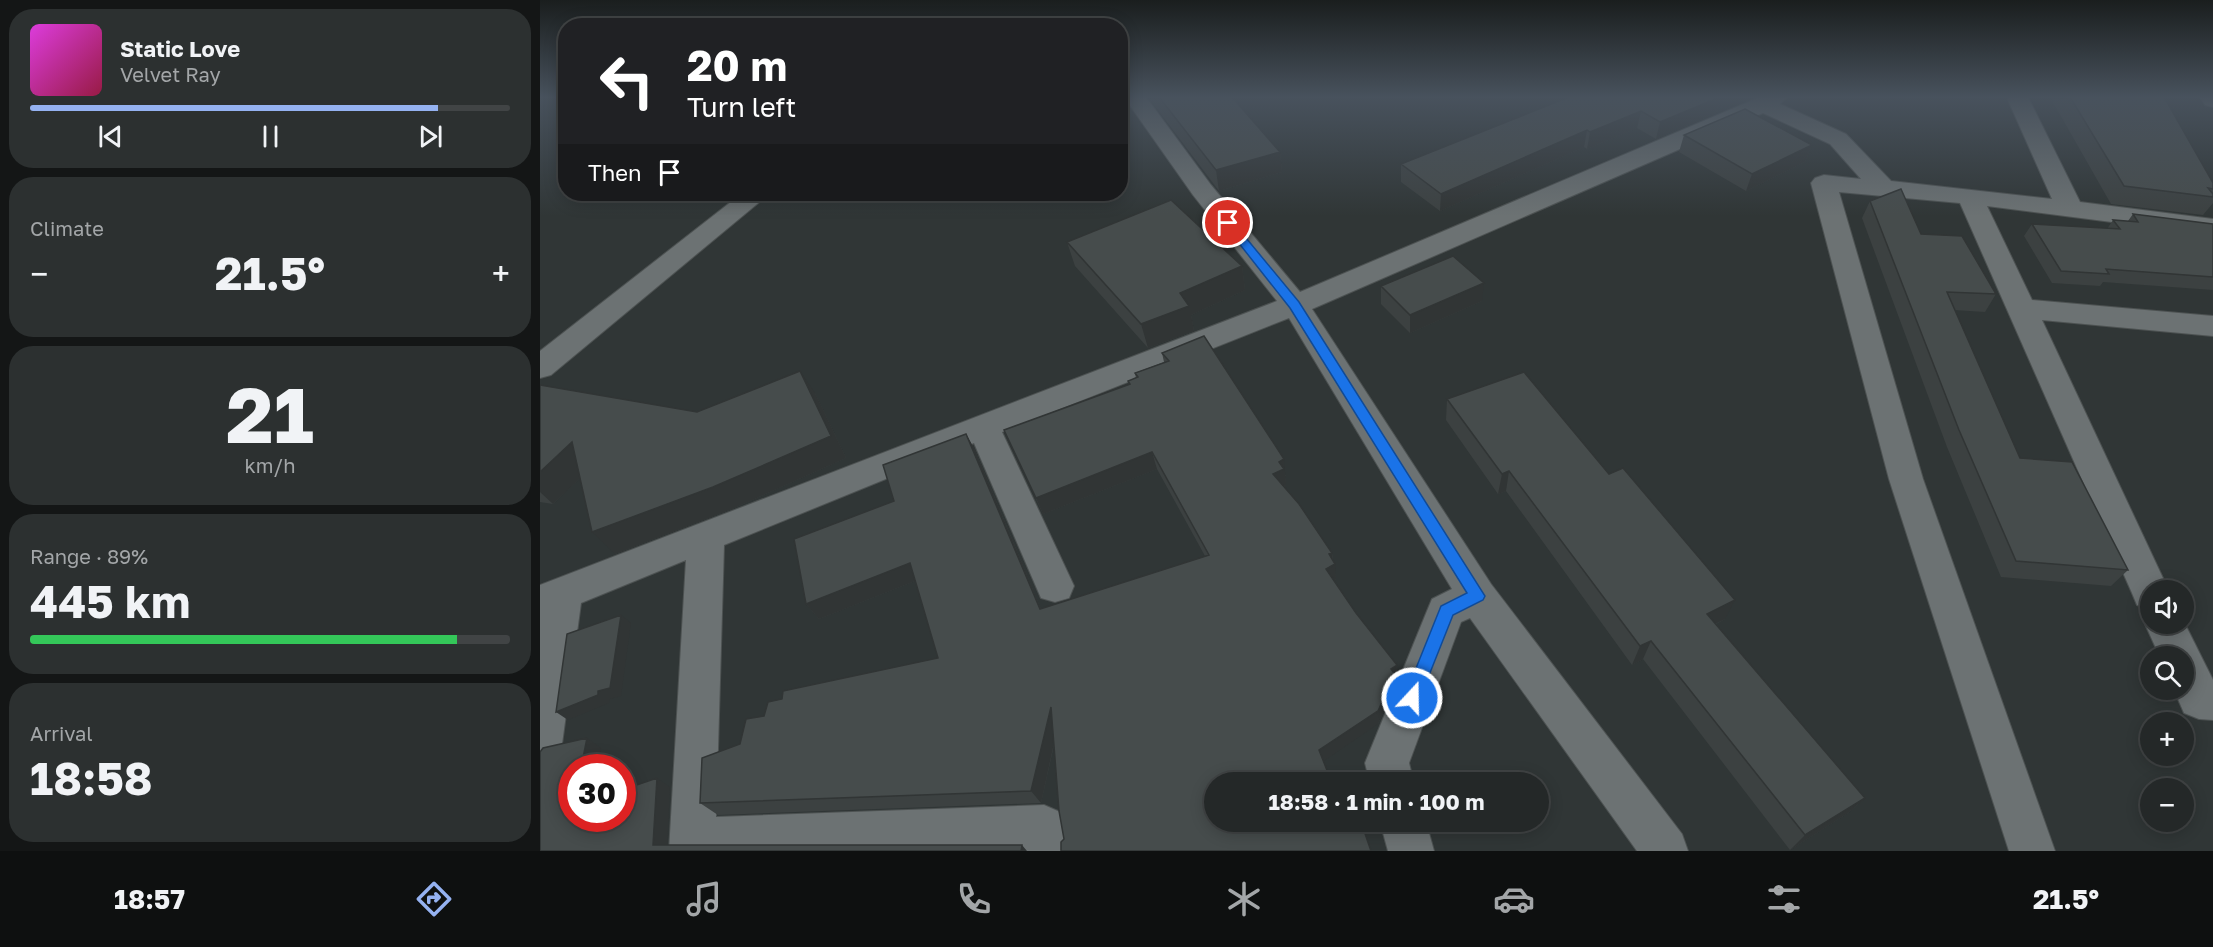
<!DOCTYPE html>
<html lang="en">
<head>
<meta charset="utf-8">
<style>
	body { margin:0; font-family:"Golos Text",sans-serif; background:#2c3030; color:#f1f3f6; height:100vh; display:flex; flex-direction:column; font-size:22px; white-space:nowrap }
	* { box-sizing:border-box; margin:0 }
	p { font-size:20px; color:#a3a6a8 }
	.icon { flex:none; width:33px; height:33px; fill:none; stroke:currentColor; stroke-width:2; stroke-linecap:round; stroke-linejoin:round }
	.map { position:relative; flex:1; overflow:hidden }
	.panel { display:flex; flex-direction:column; gap:9px; padding:9px; background:#141616; width:540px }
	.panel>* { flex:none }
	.banner { position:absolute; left:18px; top:18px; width:570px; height:183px; border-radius:24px; box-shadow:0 3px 15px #0003,0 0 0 2px #414445; background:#202124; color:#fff; overflow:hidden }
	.buttons { position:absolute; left:1600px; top:580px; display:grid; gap:12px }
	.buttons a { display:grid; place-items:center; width:54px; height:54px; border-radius:50%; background:#242828; box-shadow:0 3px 15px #0003,0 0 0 2px #414445; font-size:30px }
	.speed { position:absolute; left:18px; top:754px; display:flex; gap:12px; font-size:30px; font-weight:700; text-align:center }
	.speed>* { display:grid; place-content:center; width:78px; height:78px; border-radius:50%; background:#242828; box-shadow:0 3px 15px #0003,0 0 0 2px #414445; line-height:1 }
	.speed .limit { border:9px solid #d22; background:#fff; color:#111 }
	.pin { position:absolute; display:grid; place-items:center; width:51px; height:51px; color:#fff; margin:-26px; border:3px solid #fff; border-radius:50%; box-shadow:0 2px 6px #0007 }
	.me { position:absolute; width:66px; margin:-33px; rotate:21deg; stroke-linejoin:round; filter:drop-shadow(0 0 4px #0008) }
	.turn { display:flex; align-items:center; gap:21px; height:126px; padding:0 30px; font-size:27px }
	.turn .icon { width:78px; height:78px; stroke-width:2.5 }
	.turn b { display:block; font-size:42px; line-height:51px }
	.then { display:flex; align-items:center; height:57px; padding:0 30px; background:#0003; gap:12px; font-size:22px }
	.big { font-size:45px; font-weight:700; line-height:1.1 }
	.panel .card { flex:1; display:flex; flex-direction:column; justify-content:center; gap:9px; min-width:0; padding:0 21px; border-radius:24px; background:#2c3030 }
	.panel .dial { align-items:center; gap:0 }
	.dial b { font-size:78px; line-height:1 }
	.song { display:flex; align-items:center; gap:18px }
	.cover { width:72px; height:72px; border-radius:9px; background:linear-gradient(135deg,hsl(300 70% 55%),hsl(340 70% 35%)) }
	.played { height:6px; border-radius:3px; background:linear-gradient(90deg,#95b2f1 85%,#414445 85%) }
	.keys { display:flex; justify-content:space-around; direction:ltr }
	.heat { display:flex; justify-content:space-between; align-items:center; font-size:33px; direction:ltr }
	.charge { height:9px; border-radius:4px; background:linear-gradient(90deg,#34c759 89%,#414445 0) }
	.trip { position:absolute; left:664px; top:772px; width:345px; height:60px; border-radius:30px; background:#242828; box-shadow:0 3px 15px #0003,0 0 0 2px #414445; font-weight:700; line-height:60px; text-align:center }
	.tab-bar { display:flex; height:96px; justify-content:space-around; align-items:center; background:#0e1010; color:#a3a6a8 }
	.tab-bar .icon { width:42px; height:42px }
	.tab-bar .active { color:#95b2f1 }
	.tab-bar b { font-size:27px; color:#f1f3f6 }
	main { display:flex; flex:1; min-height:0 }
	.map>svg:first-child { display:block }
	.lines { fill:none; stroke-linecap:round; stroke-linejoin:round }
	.street-casing { stroke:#4d5252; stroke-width:2 }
	.street { fill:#6c7273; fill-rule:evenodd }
	.wall { fill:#3c4141 }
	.shaded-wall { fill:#313535 }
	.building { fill:#464c4c; stroke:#313535; stroke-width:1.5 }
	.route { fill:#1a73e8; stroke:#114b97; stroke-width:1.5 }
</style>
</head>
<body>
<main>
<section class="panel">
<div class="card">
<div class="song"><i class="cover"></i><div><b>Static Love</b><p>Velvet Ray</p></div></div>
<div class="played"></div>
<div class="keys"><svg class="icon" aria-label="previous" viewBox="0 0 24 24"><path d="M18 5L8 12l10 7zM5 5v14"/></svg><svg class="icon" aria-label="pause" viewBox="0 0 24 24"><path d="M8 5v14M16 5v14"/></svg><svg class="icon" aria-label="next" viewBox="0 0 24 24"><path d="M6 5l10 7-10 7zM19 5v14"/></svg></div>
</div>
<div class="card"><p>Climate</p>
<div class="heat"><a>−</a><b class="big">21.5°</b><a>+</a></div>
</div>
<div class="card dial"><b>21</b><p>km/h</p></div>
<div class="card"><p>Range · 89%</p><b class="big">445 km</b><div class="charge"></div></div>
<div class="card"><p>Arrival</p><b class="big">18:58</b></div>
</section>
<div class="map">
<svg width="1673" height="851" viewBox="0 0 1673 851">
	<rect width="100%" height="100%" fill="#303636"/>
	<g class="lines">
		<!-- street casing -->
		<g class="street-casing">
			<path id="street" d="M584,97H606L671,185L760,292L1220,97H1247L1240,104L1306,134L1351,181L1512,199L1468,100L1470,97H1488L1540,202L1673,219V235L1447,206L1492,300L1673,316V336L1502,320L1629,591H1611V610L1597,605L1592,593L1420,203L1299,192L1383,479L1515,851H1469L1349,479L1271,183L1275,178L1284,175L1321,179L1290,144L1223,113L772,309L951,584L1142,834L1148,851H1097L930,618L921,622L869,763L874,783H830L825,763L887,611L892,599L912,589L749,318L462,432L534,586L529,598L515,602L501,598L434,443L184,545L176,817L504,805L520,812L527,828L530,851H129L146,560L41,603L22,744L15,759L0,765V585L737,301L653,195Z
				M1660,97H1673V107L1665,105Z
				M201,194H229L11,375L0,378V351Z
				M1611,612V624L1644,622L1673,680V720L1659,719L1644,713L1634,690H1644V657H1620L1605,624Z
				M840,822H886L894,851H848Z"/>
		</g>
		<!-- street -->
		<use href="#street" class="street"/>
	</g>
	<!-- wall -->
	<path class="wall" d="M608,97H692L740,152L742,172L679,191Z
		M1029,97H1181L1176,113L1116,139L1097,128L1047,149L1044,147L900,211L861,182V164Z
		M1510,97H1624L1673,183V203L1663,215L1571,204Z
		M1144,135L1272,145L1265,162L1206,191L1139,152Z
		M1330,201L1381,234L1456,294L1445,312L1414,310L1480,458L1588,570L1571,586L1461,577L1407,447L1322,218Z
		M1593,214L1673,224V290L1563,282L1560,286L1512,283L1484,236L1492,224L1567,229L1573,220L1588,221Z
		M527,242L702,266L705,290L651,315L654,331L608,348L535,266Z
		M841,286L942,301L870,333L841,304Z
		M622,353L746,476H745L746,485L744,486L792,553L796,579L794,580L816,613L857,665L856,679L854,681V687L848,701L846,703V707L838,724L524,839L514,745L501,803L178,815L160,803L200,744L224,716L398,658L375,581L279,619L266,604L354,501L426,434L435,450L501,609L665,556L617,469L503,514L464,430L589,385L588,381L596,378L595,373L624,362Z
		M0,385L157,412L275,393L306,458L192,509L75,554L40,478L13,504L0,502Z
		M907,399L1185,619L1176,624L1325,798L1308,813L1250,850L1103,659L1092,665L966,491L958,494L906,420Z"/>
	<!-- shaded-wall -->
	<path class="shaded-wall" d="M580,97H587L590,109L580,111Z
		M1180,97H1181L1176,113L1116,139L1120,122Z
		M1101,111L1097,128L1047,149L1050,132Z
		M1047,130L1044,147L900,211L901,194Z
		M1272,145L1265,162L1206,191L1212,174Z
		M740,152L742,172L679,191L676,170Z
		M702,266L705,290L651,315L654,331L608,348L601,324L640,293Z
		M944,283L942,301L870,333V315Z
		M260,371L275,393L306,458L192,509L75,554L52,532Z
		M426,434L435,450L507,624L500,609Z
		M32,442L54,465L13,504L0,492V472Z
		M612,452L617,469L503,514L496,498Z
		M744,459L746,485L735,490L733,474L739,462Z
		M969,471L966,491L958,494L962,474Z
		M792,553L793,565L795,564L796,579L787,584L786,569L789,554Z
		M370,563L380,579L279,619L266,604Z
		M1195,600L1185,619L1157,633L1167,614Z
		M81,615L91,623L81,696L70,699L69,703L28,720L16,712Z
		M1111,641L1103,659L1092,665L1100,646Z
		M857,665L856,679L854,681V687L848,701L846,703V707L838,724L781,763L779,750L844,690L851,669Z
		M511,707L519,720L501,803L491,791Z
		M47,738L61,748L57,768H41Z
		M117,778L130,787L127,851L113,845Z
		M1325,798L1308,813L1250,850L1265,835Z
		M482,845L487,851H481Z"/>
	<!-- building -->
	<path class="building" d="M619,97H692L740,152L676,170Z
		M1029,97H1180L1120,122L1101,111L1050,132L1047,130L901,194L861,164Z
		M1530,97H1624L1673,183V189L1668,188L1673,194V197L1584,186Z
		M1205,109L1272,145L1212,174L1144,135Z
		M1361,189L1381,234L1422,236L1456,294L1407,292L1480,458L1532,462L1588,570L1476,561L1419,430L1330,201Z
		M631,200L702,266L640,293L649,306L601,324L527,242Z
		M1593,214L1673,224V277L1566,269L1569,274L1521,271L1492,224L1580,229L1573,220L1598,222Z
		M913,256L944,283L870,315L841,286Z
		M664,336L744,459L739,462L744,469L733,474L759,504L792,553L789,554L795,564L786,569L816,613L857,665L851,669L854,673L848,687L844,690L846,693L838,711L779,750L792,783H675V822H821L831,851H521V842L524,839L519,811L511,707L491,791L160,803L162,758L200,744L206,719L224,716L228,702L242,699L243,691L398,658L370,563L266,604L254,539L354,501L343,465L426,434L500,609L669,555L612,452L496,498L464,430L590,384L588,381L598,377L595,373L629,361L622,353Z
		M260,371L291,436L173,487L52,532L32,442L0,472V385L157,412Z
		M984,372L1069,474L1083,468L1195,600L1167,614L1325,798L1265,835L1111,641L1100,646L969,471L962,474L907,399Z
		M81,615L70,688L58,691V695L16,712L27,634Z
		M47,738L41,768H32V819H82V790L117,778L113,845H482L481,851H0V752L3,748Z"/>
	<!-- sky -->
	<linearGradient id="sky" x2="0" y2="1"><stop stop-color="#1a1e1e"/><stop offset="0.45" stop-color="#48525d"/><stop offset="1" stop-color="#48525d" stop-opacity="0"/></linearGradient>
	<rect width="1673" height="216" fill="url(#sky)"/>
	<!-- route -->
	<path class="route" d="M688,220L692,221L759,302L945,596L943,600L913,615L878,703L872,706L866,703L864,698L901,606L927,593L750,308L683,223Z"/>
</svg>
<div class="buttons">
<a><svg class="icon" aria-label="sound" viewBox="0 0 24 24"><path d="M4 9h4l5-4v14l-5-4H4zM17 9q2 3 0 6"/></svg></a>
<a><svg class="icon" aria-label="search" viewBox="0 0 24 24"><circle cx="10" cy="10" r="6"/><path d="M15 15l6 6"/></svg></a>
<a>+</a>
<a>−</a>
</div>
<div class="speed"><div class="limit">30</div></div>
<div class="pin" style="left:688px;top:223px;background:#d93025"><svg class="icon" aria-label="arrive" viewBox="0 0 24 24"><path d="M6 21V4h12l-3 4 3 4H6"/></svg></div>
<svg class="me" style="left:872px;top:698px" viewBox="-20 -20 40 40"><circle r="17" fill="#1a73e8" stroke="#fff" stroke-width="3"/><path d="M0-11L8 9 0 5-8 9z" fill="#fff"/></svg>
<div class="trip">18:58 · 1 min · 100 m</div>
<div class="banner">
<div class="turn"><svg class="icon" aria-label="left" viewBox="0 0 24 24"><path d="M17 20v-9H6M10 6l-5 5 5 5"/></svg><div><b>20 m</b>Turn left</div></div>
<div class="then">Then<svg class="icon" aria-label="arrive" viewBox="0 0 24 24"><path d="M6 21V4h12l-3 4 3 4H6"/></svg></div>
</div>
</div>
</main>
<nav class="tab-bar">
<b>18:57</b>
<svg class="icon active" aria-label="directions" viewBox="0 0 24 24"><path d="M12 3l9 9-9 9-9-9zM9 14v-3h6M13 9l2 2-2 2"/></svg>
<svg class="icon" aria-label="music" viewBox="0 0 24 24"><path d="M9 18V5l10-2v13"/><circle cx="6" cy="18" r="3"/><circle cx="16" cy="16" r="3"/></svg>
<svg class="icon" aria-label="phone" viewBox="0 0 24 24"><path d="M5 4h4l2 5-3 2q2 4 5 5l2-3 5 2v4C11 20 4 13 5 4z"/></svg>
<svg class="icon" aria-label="climate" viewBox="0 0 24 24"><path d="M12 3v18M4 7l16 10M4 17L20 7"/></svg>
<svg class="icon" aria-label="car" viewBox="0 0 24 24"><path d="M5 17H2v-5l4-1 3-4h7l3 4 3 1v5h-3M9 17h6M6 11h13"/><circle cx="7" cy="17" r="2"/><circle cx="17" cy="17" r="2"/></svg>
<svg class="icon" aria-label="filters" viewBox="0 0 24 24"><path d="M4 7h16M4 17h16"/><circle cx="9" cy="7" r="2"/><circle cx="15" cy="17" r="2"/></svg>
<b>21.5°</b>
</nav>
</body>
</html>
